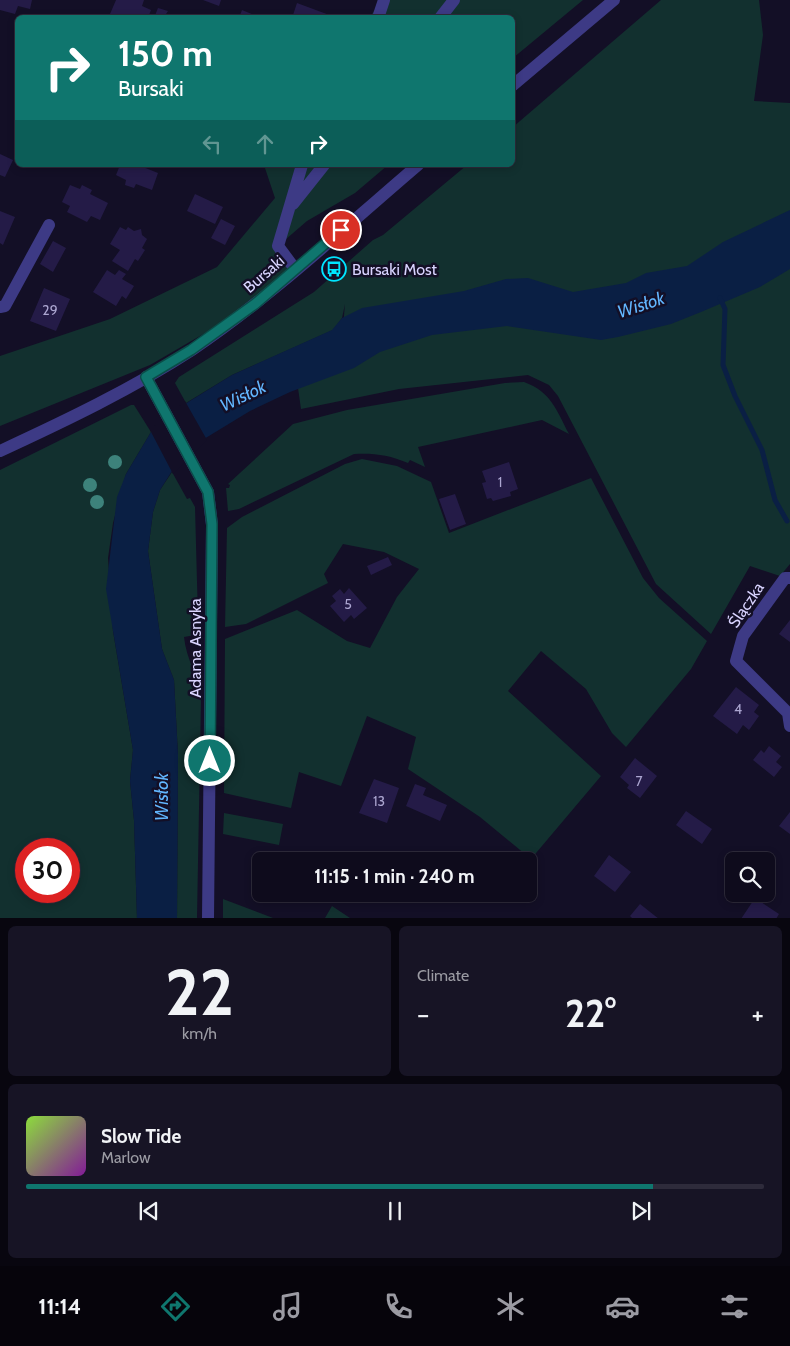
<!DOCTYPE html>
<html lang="en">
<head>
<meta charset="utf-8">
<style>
	body { margin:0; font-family:Cabin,sans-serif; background:#171425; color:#f1f3f6; height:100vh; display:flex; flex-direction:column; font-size:19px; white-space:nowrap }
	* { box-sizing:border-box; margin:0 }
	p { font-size:16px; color:#9b9ba3 }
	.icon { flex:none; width:28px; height:28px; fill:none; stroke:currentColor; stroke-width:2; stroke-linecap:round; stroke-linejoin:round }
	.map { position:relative; height:918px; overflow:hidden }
	.details { display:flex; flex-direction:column; gap:8px; padding:8px; background:#08060f; flex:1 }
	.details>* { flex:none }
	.top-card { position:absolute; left:15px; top:15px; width:500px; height:152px; border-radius:8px; box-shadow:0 2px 8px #0003,0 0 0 1px #2e2b3b; background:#0f766e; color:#fff; overflow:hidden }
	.tools { position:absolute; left:725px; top:852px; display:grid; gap:10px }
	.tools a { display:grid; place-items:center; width:50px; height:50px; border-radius:8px; background:#0e0b1c; box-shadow:0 2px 8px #0003,0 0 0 1px #2e2b3b; font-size:25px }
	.speed { position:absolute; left:15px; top:838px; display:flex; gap:10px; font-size:25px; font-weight:700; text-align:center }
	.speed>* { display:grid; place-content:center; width:65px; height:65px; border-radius:50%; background:#0e0b1c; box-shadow:0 2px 8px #0003,0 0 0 1px #2e2b3b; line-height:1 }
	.speed .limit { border:8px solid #d22; background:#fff; color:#111 }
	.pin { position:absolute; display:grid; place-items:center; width:42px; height:42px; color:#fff; margin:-21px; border:2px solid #fff; border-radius:50%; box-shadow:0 1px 5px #0007 }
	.me { position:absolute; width:55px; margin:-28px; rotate:0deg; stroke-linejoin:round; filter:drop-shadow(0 0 4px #0008) }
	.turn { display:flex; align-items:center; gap:18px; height:105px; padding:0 20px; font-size:22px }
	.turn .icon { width:65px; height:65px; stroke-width:2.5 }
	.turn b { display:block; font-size:35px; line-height:42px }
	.lanes { display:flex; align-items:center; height:48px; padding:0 20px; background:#0003; justify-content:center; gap:25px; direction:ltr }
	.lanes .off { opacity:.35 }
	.big { font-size:38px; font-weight:700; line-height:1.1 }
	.details .tile { flex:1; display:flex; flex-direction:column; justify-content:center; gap:8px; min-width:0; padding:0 18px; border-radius:8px; background:#171425 }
	.details .dial { align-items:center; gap:0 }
	.dial b { font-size:65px; line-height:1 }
	.song { display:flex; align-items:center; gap:15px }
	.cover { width:60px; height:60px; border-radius:8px; background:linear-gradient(135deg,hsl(90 70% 55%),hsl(290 70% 35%)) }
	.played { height:5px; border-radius:2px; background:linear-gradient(90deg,#0f766e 85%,#2e2b3b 85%) }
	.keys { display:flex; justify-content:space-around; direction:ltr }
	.heat { display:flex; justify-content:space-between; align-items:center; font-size:28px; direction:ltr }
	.details .tiles { flex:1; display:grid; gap:8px; grid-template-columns:1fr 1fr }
	.tile:last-child { grid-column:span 2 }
	.trip { position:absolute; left:252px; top:852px; width:285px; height:50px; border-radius:8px; background:#0e0b1c; box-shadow:0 2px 8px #0003,0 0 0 1px #2e2b3b; font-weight:700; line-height:50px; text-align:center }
	.menu { display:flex; height:80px; justify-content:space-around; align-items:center; background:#06040b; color:#9b9ba3 }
	.menu .icon { width:35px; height:35px }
	.menu .on { color:#0f766e }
	.menu b { font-size:22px; color:#f1f3f6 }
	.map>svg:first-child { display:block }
	.green { fill:#12302f; fill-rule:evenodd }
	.water { fill:#0a1f44 }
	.pier { fill:#130f26 }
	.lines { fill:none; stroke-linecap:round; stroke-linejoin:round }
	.stream { stroke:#0a1f44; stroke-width:5 }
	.building { fill:#241b47 }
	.minor { stroke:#3d3a85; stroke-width:12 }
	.tree { fill:#3d827b }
	.route-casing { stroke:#0a4d48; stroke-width:12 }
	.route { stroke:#0f766e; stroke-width:9 }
	.labels { text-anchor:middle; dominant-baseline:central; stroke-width:5; stroke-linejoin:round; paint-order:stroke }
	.number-label { font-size:14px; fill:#aca6d1 }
	.poi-label { font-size:16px; fill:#d9d4ff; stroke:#130f26; text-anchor:start }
	.street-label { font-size:16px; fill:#d9d4ff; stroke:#130f26 }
	.water-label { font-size:18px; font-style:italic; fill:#62b6ff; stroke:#130f26 }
</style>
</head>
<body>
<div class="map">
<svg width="790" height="919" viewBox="0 0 790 919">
	<rect width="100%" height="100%" fill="#130f26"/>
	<!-- green -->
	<path class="green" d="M382,0H583L513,58L512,18H369Z
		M661,0H759L763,35L754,101L790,103V564L780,576L750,566L711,634L656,584L558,396L549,385L528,375L399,389L301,409L297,381L340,362L345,304L342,318L333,330L232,375L186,403L175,383L179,377L314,292L373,240L383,235L467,165H512L513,127Z
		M264,165H388L355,193L307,221L278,246L295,269L255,304L150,365L0,426V356L110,319L217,267L275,198Z
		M524,382C551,392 556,409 569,434L542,420L418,447L425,467L410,460L408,463C389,455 374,453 354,454L239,509L228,511L226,488H229L230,485L228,484L293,424L347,410L505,383Z
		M131,405H134L151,432L126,474L113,523L108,558L113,631L133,750L130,781L134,820L137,918H0V470ZM26,849H69V891H26Z
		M362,459L397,466L431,482L449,533L591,478L643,578L659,598L707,641L691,669L626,747L612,733L586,689L541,651L508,691L601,776L531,859L480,817L408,769L416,737L367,716L341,786L299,772L291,808L224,793L225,639L297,610L347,641L370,648L397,597L419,569L384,552L343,544L324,574L328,583L246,624L225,627L227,528L242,517L345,464Z
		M172,472L187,499L190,498L195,507L198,619L195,635L184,637C186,659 199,677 201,699L197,918H177L178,755L174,680L162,649L148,551L153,512L160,490Z
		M224,813L283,824L279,845L223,834Z
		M223,899L273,918H223Z
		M332,906L350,918H325Z"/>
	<!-- water -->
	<path class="water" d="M790,210V269L760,287L701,312L671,324L618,337L601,340L507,326L432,335L380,352L354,368L290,392L250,411L204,439L172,471L160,490L153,512L148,551L162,649L174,680L178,755L177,918L137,919L134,820L130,781L133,750L106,589L117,497L126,474L151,432L185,404L232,375L332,330L342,318L362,308L464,291L506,279L528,278L573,292L626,283L646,273L687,266L723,242Z"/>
	<!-- pier -->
	<path class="pier" d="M185,401L207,440L173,474L150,430Z"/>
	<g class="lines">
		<!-- stream -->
		<path class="stream" d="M720,298L725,309L723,365L735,396L762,450L775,500L787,521"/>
	</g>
	<!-- building -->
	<path class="building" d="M0,0H32L30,9L18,6L15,14L0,10Z
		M116,0H144L142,6L151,10L148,18H118L110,14Z
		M203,0H221L219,6Z
		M297,3L332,16V18H292Z
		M158,8L168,11L166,14L183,18H154Z
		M242,10L259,17V18H239Z
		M0,154L13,160L5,177L0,175Z
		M120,165H138L158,173L152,190L136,184L134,188L125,185L126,180L116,175Z
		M70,185L80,189L82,185L92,190L90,194L108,203L100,220L91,216L87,222L67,212L70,206L62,202Z
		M195,194L223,207L215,224L187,211Z
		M0,211L15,217L3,245L0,243Z
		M221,219L235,226L225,245L211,238Z
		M120,227L126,230L128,227L134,231L141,229L142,235L147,239L142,248L145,250L138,261L135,259L128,271L112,261L120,250L110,244Z
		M53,241L66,248L53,272L40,264Z
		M107,270L115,275L119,270L126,274L122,279L134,286L126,299L122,296L116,306L93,292Z
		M44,288L70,299L56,331L30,321Z
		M509,462L518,489L510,492L511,496L493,501L491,498L487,499L482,483L486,482L482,471Z
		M455,494L466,524L450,530L439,499Z
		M388,557L392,565L371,575L367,566Z
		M349,588L367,608L354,619L351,615L344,622L330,606L336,601L332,596L340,589L344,594Z
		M790,620V642L779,634Z
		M736,687L759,705L754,712L759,716L749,730L743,725L737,734L713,716Z
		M769,746L781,756L776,762L782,767L774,777L753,760L761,750L764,753Z
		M635,758L657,776L640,798L627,788L629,785L620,777Z
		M374,779L399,788L387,823L359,813Z
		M415,784L426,788L423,795L447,805L440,821L406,806Z
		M686,811L712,829L702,844L676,825Z
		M790,812V834L779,826Z
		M609,855L631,872L615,892L594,876Z
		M755,898L779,914L776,919H741Z
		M640,904L659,919H633L630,916Z"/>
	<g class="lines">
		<!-- minor -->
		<path class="minor" d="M378,18L384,0
			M440,18L454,0
			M512,86L614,0
			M293,204L324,165
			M295,269L278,246L302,165
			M0,307L5,306L49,225
			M146,377L208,492L212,525L208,919
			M0,451C65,421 132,389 192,350C272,296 344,228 418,165
			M790,578H785L743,636L736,661L788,713L790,726"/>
	</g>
	<!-- trees -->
	<g class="tree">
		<circle cx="115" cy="462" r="7"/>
		<circle cx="90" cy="485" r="7"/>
		<circle cx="97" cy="502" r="7"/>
	</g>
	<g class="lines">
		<!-- route casing -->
		<g class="route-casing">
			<path id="route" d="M210,761L212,524L208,492L146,377L191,350L255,304L341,230"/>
		</g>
		<!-- route -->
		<use href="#route" class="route"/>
	</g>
	<!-- icons -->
	<defs>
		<g id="bus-ring" transform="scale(1.25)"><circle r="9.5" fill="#130f26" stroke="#00e5ff" stroke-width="1.5"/><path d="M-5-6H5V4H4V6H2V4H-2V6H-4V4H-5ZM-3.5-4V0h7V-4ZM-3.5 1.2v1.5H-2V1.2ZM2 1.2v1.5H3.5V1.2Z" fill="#00e5ff"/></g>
	</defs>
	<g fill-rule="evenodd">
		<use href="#bus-ring" x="334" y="269"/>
	</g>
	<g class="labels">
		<!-- number labels -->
		<g class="number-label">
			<text x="50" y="310">29</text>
			<text x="500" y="482">1</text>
			<text x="348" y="604">5</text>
			<text x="738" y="709">4</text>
			<text x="639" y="781">7</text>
			<text x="379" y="801">13</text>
		</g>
		<!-- poi labels -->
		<g class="poi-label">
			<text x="352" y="269">Bursaki Most</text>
		</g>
		<!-- street labels -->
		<g class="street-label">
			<text transform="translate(264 274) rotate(-41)">Bursaki</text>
			<text transform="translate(746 605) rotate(-56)">Ślączka</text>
			<text transform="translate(195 648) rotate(-90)">Adama Asnyka</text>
		</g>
		<!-- water labels -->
		<g class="water-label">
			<text transform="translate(641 305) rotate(-18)">Wisłok</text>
			<text transform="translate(243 396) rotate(-26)">Wisłok</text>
			<text transform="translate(162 797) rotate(-90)">Wisłok</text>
		</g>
	</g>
</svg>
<div class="tools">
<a><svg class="icon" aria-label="search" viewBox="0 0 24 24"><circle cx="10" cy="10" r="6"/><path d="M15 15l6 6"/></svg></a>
</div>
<div class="speed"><div class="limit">30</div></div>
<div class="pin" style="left:341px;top:230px;background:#d93025"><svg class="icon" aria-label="arrive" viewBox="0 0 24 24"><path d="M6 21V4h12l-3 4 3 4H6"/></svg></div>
<svg class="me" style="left:210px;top:761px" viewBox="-20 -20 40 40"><circle r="17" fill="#0f766e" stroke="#fff" stroke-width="3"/><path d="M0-11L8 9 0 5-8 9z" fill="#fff"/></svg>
<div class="trip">11:15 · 1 min · 240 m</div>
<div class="top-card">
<div class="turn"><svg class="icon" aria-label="right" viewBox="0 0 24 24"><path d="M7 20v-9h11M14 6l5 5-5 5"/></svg><div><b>150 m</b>Bursaki</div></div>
<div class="lanes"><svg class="icon off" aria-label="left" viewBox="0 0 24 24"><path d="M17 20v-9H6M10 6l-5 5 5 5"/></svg><svg class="icon off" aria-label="ahead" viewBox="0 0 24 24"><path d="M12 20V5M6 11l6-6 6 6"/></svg><svg class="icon" aria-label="right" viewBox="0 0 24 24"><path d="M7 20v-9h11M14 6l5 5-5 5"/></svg></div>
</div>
</div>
<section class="details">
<div class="tiles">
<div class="tile dial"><b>22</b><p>km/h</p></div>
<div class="tile"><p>Climate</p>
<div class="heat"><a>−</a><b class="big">22°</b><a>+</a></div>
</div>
<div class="tile">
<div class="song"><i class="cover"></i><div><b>Slow Tide</b><p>Marlow</p></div></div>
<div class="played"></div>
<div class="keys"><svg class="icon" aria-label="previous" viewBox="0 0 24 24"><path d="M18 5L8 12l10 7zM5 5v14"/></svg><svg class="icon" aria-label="pause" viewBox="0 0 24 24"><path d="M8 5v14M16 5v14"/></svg><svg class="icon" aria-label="next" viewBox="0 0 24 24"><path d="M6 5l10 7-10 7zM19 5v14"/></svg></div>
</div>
</div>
</section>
<nav class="menu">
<b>11:14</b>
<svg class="icon on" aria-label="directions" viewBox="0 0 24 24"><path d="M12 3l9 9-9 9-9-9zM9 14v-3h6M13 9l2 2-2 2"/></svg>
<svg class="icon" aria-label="music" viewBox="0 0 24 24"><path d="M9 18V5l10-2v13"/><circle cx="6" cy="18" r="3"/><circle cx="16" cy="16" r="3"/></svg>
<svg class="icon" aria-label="phone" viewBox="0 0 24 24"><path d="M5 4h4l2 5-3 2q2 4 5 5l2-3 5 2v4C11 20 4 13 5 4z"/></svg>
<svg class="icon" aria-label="climate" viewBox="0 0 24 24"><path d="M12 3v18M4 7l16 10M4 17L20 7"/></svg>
<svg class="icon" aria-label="car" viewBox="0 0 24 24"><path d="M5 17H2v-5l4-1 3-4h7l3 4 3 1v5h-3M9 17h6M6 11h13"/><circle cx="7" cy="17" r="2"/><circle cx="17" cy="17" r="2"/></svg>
<svg class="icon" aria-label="filters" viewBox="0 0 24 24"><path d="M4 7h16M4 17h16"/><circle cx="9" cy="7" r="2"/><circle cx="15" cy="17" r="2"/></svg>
</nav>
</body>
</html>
